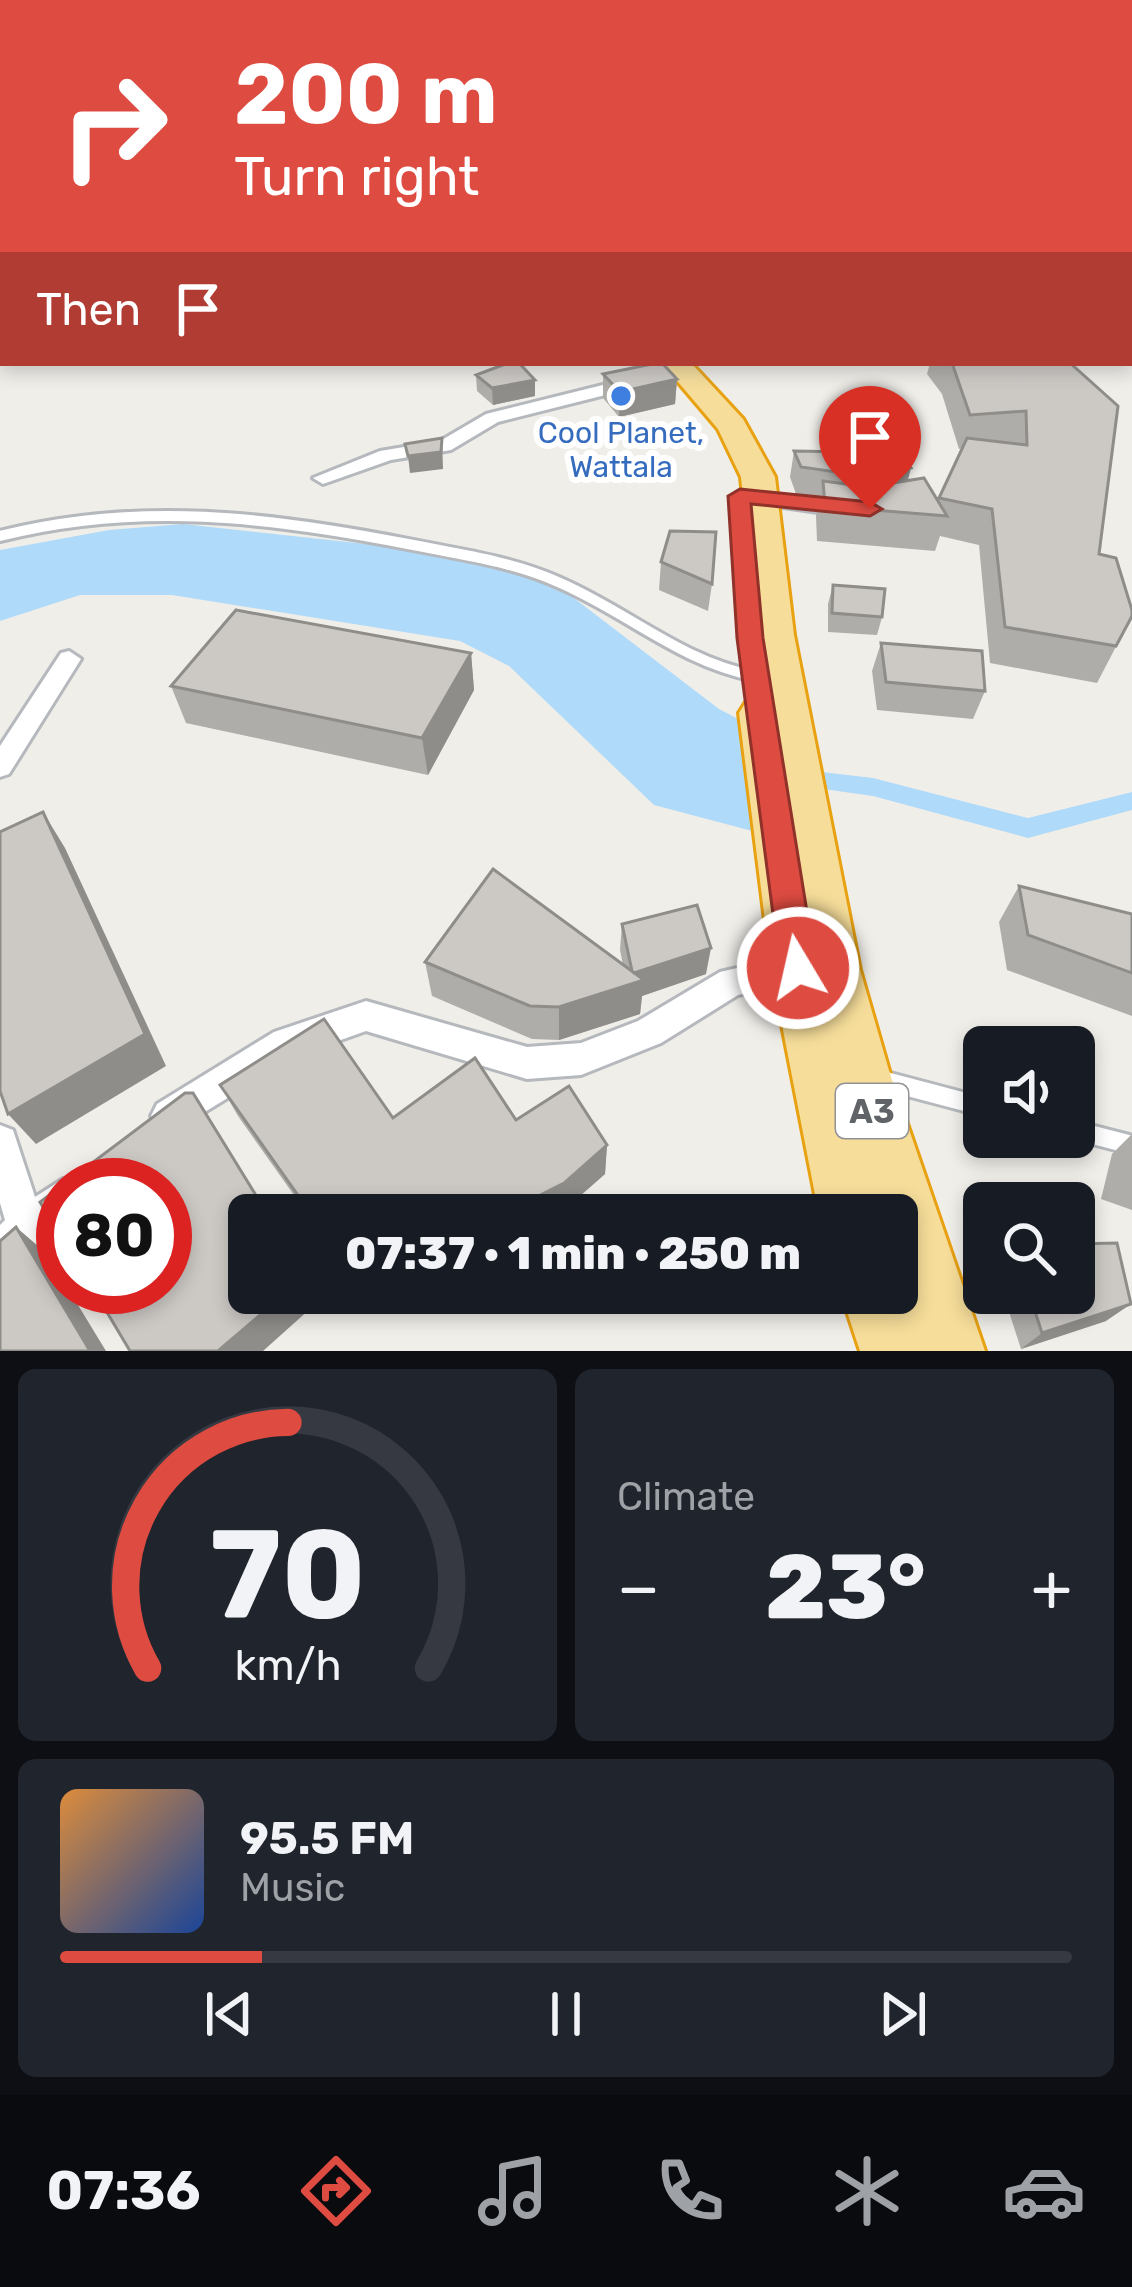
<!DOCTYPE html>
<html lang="en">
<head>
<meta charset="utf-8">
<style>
	body { margin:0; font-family:Rubik,sans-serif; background:#20242c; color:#f1f3f6; height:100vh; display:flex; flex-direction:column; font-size:45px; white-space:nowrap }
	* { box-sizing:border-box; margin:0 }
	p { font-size:39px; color:#9ea1a6 }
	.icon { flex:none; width:66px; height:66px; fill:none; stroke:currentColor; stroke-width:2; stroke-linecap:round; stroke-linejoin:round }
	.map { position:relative; height:1351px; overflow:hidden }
	.side { display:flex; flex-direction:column; gap:18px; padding:18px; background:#0d0f14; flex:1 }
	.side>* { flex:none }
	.top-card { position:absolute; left:0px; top:0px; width:1134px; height:366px; box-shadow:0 6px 18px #0003; background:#de4b41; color:#fff; overflow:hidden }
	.buttons { position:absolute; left:963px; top:1026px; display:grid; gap:24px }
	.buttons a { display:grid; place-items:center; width:132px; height:132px; border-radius:18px; background:#171b24; box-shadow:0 6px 18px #0003; font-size:60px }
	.speed { position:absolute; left:36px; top:1158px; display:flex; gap:24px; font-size:60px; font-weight:700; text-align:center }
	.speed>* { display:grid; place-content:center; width:156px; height:156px; border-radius:50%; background:#171b24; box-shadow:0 6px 18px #0003; line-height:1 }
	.speed .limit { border:18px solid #d22; background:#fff; color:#111 }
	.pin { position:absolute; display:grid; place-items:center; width:102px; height:102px; color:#fff; margin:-123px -51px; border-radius:50% 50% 50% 0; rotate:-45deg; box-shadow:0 0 12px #0007 }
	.pin .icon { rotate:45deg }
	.me { position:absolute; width:132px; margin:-66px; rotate:351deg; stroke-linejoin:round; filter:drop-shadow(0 0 9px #0008) }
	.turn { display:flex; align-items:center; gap:42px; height:252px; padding:0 36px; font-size:54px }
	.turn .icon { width:156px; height:156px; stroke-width:2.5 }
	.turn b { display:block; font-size:84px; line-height:102px }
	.then { display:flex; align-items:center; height:114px; padding:0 36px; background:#0003; gap:24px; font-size:45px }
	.big { font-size:90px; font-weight:800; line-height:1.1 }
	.side .card { flex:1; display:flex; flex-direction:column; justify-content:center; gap:18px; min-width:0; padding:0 42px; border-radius:18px; background:#20242c }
	.side .dial { align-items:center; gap:0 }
	.dial svg { height:312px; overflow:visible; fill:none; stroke:#363941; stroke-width:7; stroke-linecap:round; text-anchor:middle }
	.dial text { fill:#f1f3f6; stroke:none }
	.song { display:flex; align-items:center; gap:36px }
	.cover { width:144px; height:144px; border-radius:18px; background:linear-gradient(135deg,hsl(30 70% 55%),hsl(220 70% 35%)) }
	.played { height:12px; border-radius:6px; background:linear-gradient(90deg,#de4b41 20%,#363941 20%) }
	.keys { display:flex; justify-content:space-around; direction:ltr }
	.heat { display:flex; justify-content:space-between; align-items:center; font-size:66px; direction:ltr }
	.side .tiles { flex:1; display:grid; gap:18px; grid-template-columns:1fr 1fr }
	.card:last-child { grid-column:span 2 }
	.trip { position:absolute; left:228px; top:1194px; width:690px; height:120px; border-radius:18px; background:#171b24; box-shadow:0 6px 18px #0003; font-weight:800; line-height:120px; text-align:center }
	.tabs { display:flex; height:192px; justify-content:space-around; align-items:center; background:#090b0e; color:#9ea1a6 }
	.tabs .icon { width:84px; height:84px }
	.tabs .on { color:#de4b41 }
	.tabs b { font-size:54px; color:#f1f3f6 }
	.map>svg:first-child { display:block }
	.water { fill:#b0daf9 }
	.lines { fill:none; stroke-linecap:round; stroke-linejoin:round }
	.canal { fill:#b0daf9; fill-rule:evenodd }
	.lane-far2-casing { stroke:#b5b8bc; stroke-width:14 }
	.lane-far1-casing { stroke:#b5b8bc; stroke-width:16 }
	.lane-casing { stroke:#b5b8bc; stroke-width:24 }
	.street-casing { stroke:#b5b8bc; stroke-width:6 }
	.primary-casing { stroke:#e8c26a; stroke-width:6 }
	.highway-casing { stroke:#e8a111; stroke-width:6 }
	.lane-far2 { stroke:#fff; stroke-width:9 }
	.lane-far1 { stroke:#fff; stroke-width:10 }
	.lane { stroke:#fff; stroke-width:18 }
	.street { fill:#fff; fill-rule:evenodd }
	.primary { fill:#faedb4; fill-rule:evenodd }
	.highway { fill:#f6dd9a; fill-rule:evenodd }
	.wall { fill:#afada9 }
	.shaded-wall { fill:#8f8d8a }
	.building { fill:#ccc9c5; stroke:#8f8d8a; stroke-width:3 }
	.route { fill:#de4b41; stroke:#90312a; stroke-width:3 }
	.shop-dot { fill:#3f7fe0; stroke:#fff; stroke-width:4.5 }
	.labels { text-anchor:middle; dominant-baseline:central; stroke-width:12; stroke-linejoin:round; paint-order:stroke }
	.far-shop-label { font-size:30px; fill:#366cbe; stroke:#fff }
	.shield { fill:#fff; stroke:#909295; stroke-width:3 }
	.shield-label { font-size:33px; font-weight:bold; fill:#606367 }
</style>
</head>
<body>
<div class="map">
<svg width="1132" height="1351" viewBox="0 0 1132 1351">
	<rect width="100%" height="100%" fill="#f0eee9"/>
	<!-- water -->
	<path class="water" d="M183,524L448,553L549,579L719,709L744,722L756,832L654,805L509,666L460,641L172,595H80L0,621V550L109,530Z"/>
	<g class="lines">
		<!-- canal -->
		<path class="canal" d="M1131,354H1132V362H1131Z
			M796,769L873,778L1028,818L1132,792V810L1028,838L873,796L788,784L784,778L788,772Z"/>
		<!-- lane-far2 casing -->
		<g class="lane-far2-casing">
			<path id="lane-far2" d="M739,496L777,501"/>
		</g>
		<!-- lane-far1 casing -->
		<g class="lane-far1-casing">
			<path id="lane-far1" d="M755,498L833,509
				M0,536C138,501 270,517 408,544C458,554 511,561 558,582C628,612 679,661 755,676"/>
		</g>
		<!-- lane casing -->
		<g class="lane-casing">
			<path id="lane" d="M878,1079L984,1107
				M1074,1130L1132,1145"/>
		</g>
		<!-- street casing -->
		<g class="street-casing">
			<path id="street" d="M635,377L643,382L641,386L498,422L451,450L391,460L323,484L313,478L380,451L440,441L486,414Z
				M69,651L81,659L9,774L0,777V746L61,653Z
				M798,954L809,958L814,968L809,978L738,995L661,1043L581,1075L527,1079L366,1031L296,1056L169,1134L157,1128L151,1116L157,1104L274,1032L366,1001L527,1047L581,1043L638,1021L720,972Z
				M0,1125L13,1130L35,1197L63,1179L76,1185H63V1222L14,1263L0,1268V1225L5,1220L0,1203Z"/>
		</g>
		<!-- primary casing -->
		<g class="primary-casing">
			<path id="primary" d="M1131,225H1132V237H1131Z"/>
		</g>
		<!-- highway casing -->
		<g class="highway-casing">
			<path id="highway" d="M662,363H691L743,419L775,477L794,635L860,970L890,1074L985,1351H860L841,1293H897V1215H819L771,968L739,713L746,702L764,698L741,477L718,429Z"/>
		</g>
		<!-- lane-far2 -->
		<use href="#lane-far2" class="lane-far2"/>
		<!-- lane-far1 -->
		<use href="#lane-far1" class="lane-far1"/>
		<!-- lane -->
		<use href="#lane" class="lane"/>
		<!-- street -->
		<use href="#street" class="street"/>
		<!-- primary -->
		<use href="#primary" class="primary"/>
		<!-- highway -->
		<use href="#highway" class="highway"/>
	</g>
	<!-- wall -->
	<path class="wall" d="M930,363H1070L1099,554L1132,616L1097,683L990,663L979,545L940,536L935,551L817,541L816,516L820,497L796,494L790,477L794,451L908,480L938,501L962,448L959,449L942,394L927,374Z
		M603,374L677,379L675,404L619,417L603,398Z
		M476,375L535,380V396L493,405L477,391Z
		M661,562L712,584L708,611L659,590Z
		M833,585L882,617L877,635L828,632V604Z
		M881,643L985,691L973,719L877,710L872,671Z
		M471,653L474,690L428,775L186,723L171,686Z
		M1019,886L1132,914V1016L1007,970L999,922Z
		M622,924L706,974L642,996L640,1014L559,1040L532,1039L432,996L425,962L623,965L620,950Z
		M220,1085L393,1118L516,1120L607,1145L605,1174L564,1210L555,1215H308L238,1116Z
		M1132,1134V1210L1101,1199L1112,1154Z
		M1003,1293H1074L1106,1321L1021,1349Z"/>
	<!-- shaded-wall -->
	<path class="shaded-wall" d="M677,379L675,404L619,417L620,392Z
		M535,380V396L493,405L492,388Z
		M442,438L443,469L410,473L408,456Z
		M911,468L904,495L858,502L864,476Z
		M471,653L474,690L428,775L422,738Z
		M43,812L65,848L166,1066L36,1144L8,1114Z
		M711,948L706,974L642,996L640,1014L559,1040V1007L632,974Z
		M607,1145L605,1174L564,1210L555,1215H501Z
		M16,1227L46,1253L63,1280V1287H67L106,1351H90Z
		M286,1293H316L320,1300L263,1351H218Z
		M366,1293H411L374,1309Z
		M1131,1304L1106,1321L1021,1349L1042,1333Z"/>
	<!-- building -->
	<path class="building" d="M508,363H519L535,380L492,388L476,375Z
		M657,363H662L677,379L620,392L603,374Z
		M952,363H1070L1118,406L1099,554L1116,558L1132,610V616L1116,646L1005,627L992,509L939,498L967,438L1027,445L1026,411L970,415Z
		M442,438L441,452L408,456L405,444Z
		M794,451L902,453L911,468L864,476L801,467Z
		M924,478L947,516L825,506L823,481L868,487Z
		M670,531L716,532L712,584L661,562Z
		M833,585L885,589L882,617L832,613Z
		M236,610L471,653L422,738L171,686Z
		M881,643L982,651L985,691L886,682Z
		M43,812L145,1034L8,1114L0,1091V832Z
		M493,869L644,980L559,1007L530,1006L425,962Z
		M1019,886L1132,914V973L1028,935Z
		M697,905L711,948L634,973L632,971L622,924Z
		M324,1019L393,1118L475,1058L516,1120L569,1086L607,1145L564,1183L501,1215H312L220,1085Z
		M185,1093H193L268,1215H249V1293H286L218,1351H130L92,1287H165V1185H63V1239L40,1202Z
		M16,1227L90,1351H0V1241Z
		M1117,1243L1131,1304L1042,1333L1029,1293H1074V1244Z"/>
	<!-- sky -->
	<linearGradient id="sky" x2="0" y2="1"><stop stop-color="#91c3ef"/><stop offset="0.51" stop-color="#f8f7f5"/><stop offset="1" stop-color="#f8f7f5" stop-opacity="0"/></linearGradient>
	<rect width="1132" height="386" fill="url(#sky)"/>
	<!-- route -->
	<path class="route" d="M740,489L870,502L882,509L870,516L751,504L763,638L816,968L810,980L798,984L785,980L780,968L737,638L728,496Z"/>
	<!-- markers -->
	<circle class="shop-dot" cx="621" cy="396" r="12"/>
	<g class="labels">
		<!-- far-shop labels -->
		<g class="far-shop-label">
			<text x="621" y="433">Cool Planet,<tspan x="621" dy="34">Wattala</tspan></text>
		</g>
		<!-- shield labels -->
		<rect class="shield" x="836" y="1084" width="72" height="54" rx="9"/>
		<g class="shield-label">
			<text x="872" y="1111">A3</text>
		</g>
	</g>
</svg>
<div class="buttons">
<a><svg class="icon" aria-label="sound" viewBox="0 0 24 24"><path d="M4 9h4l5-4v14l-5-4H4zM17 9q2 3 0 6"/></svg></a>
<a><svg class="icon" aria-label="search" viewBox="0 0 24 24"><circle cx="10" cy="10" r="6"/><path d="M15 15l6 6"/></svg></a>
</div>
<div class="speed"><div class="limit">80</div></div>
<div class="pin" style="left:870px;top:509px;background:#d93025"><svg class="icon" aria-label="arrive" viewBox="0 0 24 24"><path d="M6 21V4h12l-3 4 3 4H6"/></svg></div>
<svg class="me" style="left:798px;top:968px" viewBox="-20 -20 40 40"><circle r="17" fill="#de4b41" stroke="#fff" stroke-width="3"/><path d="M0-11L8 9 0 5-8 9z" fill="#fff"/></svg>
<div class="trip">07:37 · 1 min · 250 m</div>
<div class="top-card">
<div class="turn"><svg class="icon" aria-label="right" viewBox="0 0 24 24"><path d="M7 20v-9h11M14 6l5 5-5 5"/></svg><div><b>200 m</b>Turn right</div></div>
<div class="then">Then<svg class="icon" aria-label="arrive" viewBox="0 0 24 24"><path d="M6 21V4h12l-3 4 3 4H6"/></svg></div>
</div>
</div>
<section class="side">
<div class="tiles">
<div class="card dial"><svg viewBox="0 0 100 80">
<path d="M14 69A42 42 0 1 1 86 69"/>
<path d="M14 69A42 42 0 0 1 50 6" stroke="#de4b41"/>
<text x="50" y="56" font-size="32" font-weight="700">70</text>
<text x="50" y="72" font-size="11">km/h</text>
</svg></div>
<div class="card"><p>Climate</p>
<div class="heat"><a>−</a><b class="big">23°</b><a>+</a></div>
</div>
<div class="card">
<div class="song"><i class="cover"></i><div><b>95.5 FM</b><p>Music</p></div></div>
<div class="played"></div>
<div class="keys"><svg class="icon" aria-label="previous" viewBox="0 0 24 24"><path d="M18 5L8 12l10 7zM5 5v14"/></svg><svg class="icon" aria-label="pause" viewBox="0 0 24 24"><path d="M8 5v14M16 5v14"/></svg><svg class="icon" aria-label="next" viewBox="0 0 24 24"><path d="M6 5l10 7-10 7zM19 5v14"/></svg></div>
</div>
</div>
</section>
<nav class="tabs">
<b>07:36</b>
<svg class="icon on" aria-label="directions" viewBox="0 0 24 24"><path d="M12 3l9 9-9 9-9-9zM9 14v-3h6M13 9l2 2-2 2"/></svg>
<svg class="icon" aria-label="music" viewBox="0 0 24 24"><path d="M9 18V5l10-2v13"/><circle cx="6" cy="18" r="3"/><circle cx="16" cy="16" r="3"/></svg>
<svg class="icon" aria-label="phone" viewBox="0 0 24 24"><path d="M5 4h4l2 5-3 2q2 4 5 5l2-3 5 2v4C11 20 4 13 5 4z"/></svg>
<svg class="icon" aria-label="climate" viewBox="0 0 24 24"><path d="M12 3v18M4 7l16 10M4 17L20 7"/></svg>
<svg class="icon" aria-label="car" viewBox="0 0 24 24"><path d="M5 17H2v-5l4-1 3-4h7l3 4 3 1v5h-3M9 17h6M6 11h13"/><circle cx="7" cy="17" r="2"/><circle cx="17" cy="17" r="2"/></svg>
</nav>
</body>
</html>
